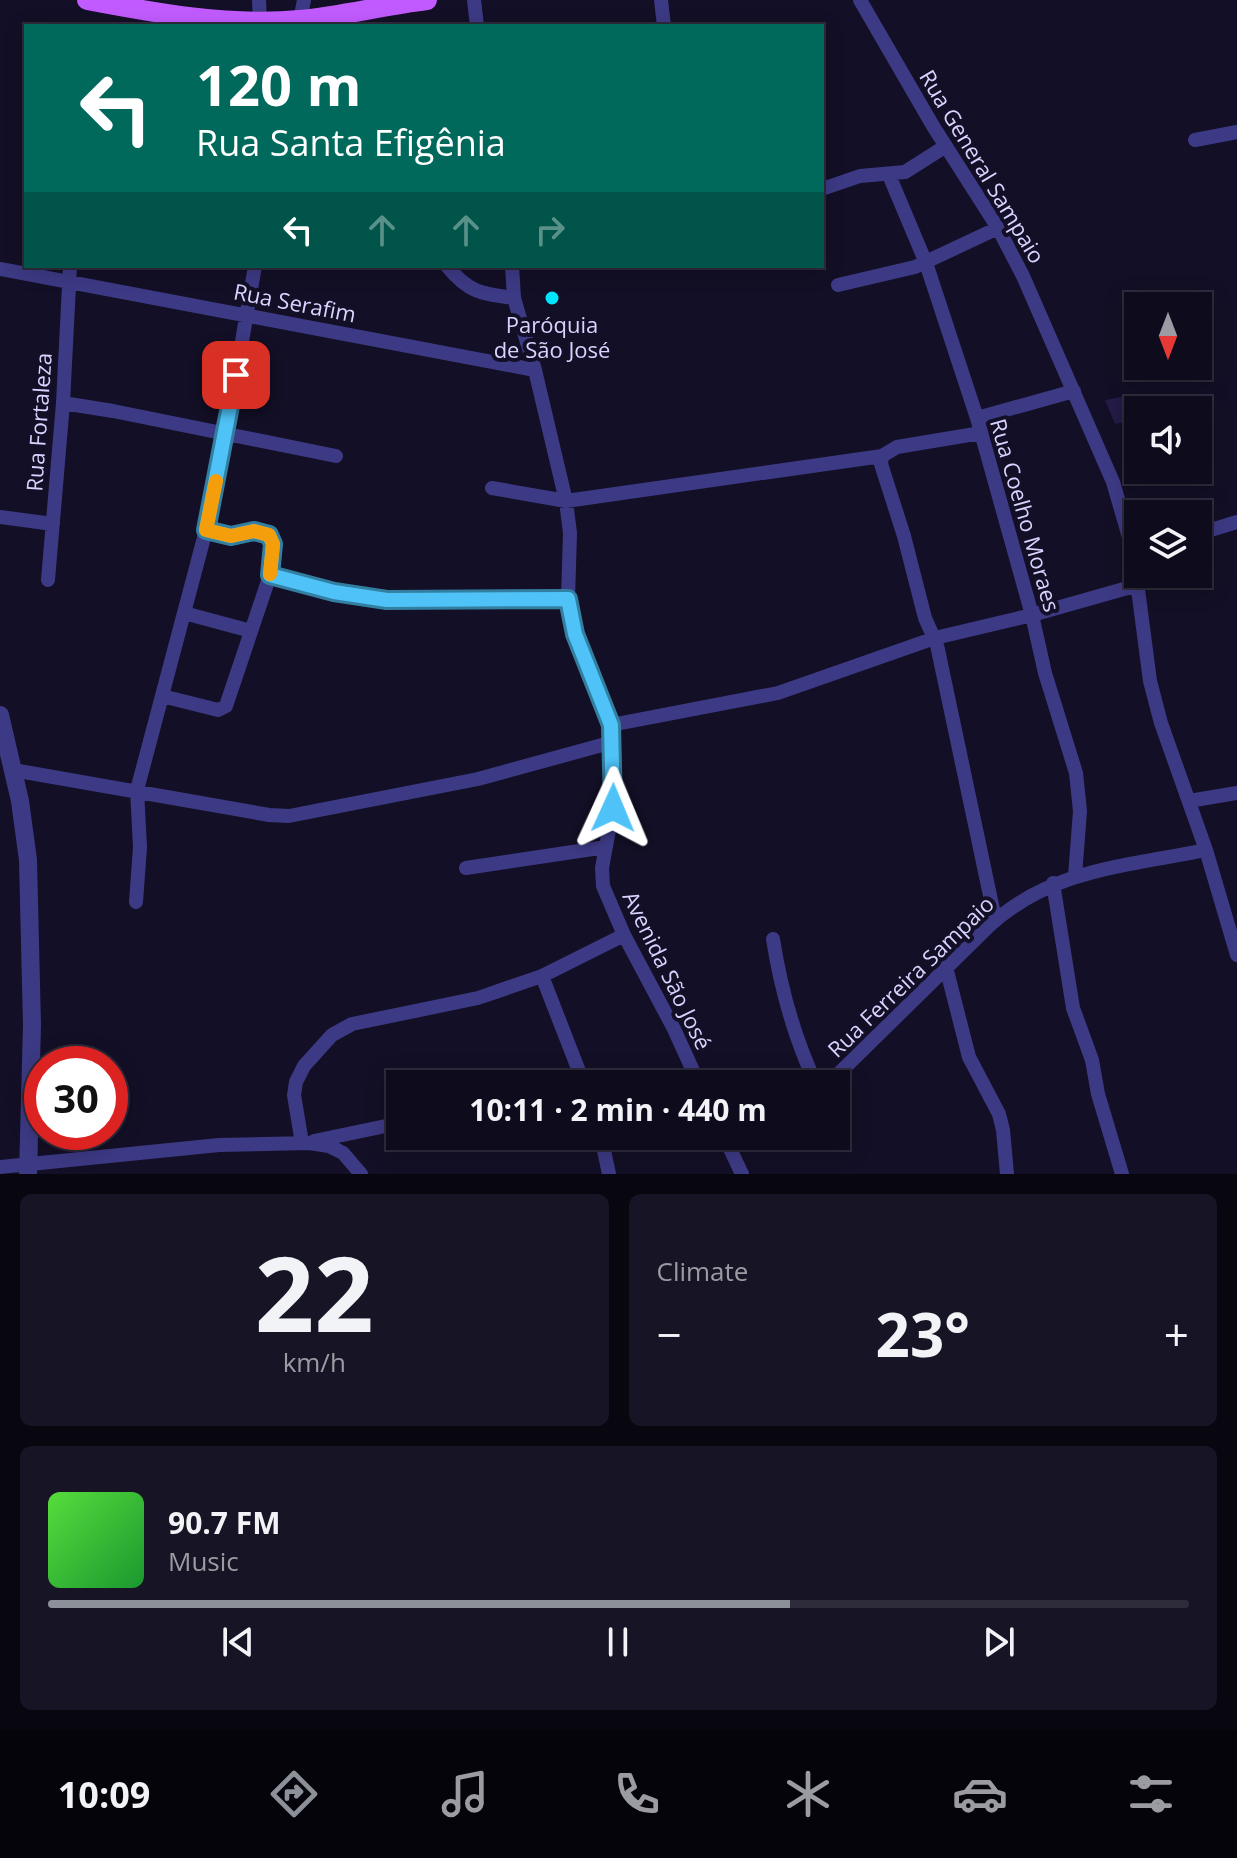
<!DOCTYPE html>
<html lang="en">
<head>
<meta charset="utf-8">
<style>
	body { margin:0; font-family:"Open Sans",sans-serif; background:#171425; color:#f1f3f6; height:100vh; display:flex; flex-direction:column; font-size:30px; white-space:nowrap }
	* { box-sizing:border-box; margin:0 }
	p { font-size:26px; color:#9b9ba3 }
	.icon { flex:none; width:44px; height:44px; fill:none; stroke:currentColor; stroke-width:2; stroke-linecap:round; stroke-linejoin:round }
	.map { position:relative; height:1174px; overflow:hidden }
	.sheet { display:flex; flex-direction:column; gap:20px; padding:20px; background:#08060f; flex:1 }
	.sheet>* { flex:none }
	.top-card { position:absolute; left:24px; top:24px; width:800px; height:244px; border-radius:0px; box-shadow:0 4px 20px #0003,0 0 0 2px #2e2b3b; background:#00695c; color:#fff; overflow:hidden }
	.needle { width:52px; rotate:180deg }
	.tools { position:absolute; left:1124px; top:292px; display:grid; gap:16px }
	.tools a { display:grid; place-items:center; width:88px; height:88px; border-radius:0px; background:#0e0b1c; box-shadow:0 4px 20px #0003,0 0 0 2px #2e2b3b; font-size:40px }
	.speed { position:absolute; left:24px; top:1046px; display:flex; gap:16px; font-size:40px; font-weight:700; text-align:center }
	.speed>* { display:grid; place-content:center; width:104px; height:104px; border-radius:50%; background:#0e0b1c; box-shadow:0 4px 20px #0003,0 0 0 2px #2e2b3b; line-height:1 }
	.speed .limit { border:12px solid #d22; background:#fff; color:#111 }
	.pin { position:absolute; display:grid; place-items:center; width:68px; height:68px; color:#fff; margin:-34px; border-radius:16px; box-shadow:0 4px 12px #0006 }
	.me { position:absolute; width:88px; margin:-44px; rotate:1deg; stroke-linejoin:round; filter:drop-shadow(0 0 6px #0008) }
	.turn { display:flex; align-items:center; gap:28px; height:168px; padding:0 40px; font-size:36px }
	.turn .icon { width:104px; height:104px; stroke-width:2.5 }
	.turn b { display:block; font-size:56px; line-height:68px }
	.lanes { display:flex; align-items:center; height:76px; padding:0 40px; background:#0003; justify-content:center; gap:40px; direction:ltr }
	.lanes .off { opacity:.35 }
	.big { font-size:60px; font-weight:700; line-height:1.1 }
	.sheet .widget { flex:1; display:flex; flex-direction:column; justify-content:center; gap:12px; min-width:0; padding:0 28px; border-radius:12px; background:#171425 }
	.sheet .dial { align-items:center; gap:0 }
	.dial b { font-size:104px; line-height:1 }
	.song { display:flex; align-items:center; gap:24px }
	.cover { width:96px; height:96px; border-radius:12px; background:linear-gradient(135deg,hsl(110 70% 55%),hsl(130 70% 35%)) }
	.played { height:8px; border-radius:4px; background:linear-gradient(90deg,#8c9099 65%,#2e2b3b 65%) }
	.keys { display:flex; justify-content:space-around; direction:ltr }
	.heat { display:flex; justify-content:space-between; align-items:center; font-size:44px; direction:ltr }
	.sheet .tiles { flex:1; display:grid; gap:20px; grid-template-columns:1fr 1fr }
	.widget:last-child { grid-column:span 2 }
	.trip { position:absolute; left:386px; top:1070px; width:464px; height:80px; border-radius:0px; background:#0e0b1c; box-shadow:0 4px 20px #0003,0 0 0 2px #2e2b3b; font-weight:700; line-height:80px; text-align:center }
	.dock { display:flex; height:128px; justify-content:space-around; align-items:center; background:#06040b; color:#9b9ba3 }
	.dock .icon { width:56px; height:56px }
	.dock .active { color:#8c9099 }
	.dock b { font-size:36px; color:#f1f3f6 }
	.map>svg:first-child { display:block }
	.building { fill:#241b47 }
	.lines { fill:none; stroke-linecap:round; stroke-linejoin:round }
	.minor { stroke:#3d3a85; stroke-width:14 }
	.tertiary { stroke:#3d3a85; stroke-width:18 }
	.primary { stroke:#c25bff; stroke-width:20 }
	.route-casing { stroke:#337fa1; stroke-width:20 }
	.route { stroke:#4fc3f7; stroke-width:14 }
	.slow { stroke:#f59e0b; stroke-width:14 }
	.poi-dot { fill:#00e5ff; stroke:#130f26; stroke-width:3 }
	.labels { text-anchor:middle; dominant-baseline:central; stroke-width:8; stroke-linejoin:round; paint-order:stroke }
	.street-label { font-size:22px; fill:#d9d4ff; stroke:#130f26 }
	.poi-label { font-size:22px; fill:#d9d4ff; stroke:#130f26 }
</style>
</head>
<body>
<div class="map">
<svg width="1237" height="1174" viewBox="0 0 1237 1174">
	<rect width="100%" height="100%" fill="#130f26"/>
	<!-- building -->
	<path class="building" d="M1127,396L1138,419L1115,424L1105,400Z"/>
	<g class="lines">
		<!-- minor -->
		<path class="minor" d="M259,0L260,21
			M474,0L477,26
			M661,0L664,26
			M860,0L933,126L998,228L1023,276L1113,482L1133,551L1150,681L1161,723L1206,850L1237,955
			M299,26L304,0
			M1195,140L1237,132
			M889,175L926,263L977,418L1032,615L1045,673L1076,773L1080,811L1075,876
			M822,189L860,176L905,172L946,146
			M447,266C468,292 481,294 514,298
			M512,266L514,298L535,370L566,501L570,533L568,599L571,619L611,725L613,808L602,868L603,886L624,935L674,1029L699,1084
			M0,269L535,370
			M838,285L915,267L998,228
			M63,403L113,411L336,456
			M977,418L1074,391
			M981,433L897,447L882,456L881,464L904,536L925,618L937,645L995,919
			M492,488L566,501L882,456
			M0,517L53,524
			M206,530L231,536L254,531L269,535L273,544L270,575
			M1198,534L1237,522
			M48,580L63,403L70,266
			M184,613L251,631
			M162,696L218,710L226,706L270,575L334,592L387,600L568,599
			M611,725L778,693L935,638L1032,615L1138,585
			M13,770L269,815L289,816L478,779L613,742
			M1189,801L1237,793
			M466,868L606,847
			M1053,883L1073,1008L1092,1060L1098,1094L1122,1174
			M136,902L140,847L137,790L206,530L226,434L255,266
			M773,939C781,990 794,1037 816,1084
			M946,967L969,1057L999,1114L1003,1130L1007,1174
			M584,1084L542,976L624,935
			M828,1084L988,927C1050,869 1127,866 1206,850
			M601,1136L609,1174
			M724,1136L742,1174
			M314,1141L400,1123
			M302,1143L294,1095L296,1082L304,1066L332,1035L352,1024L478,998L542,976
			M728,1145L745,1136
			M0,1167L219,1145L309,1143L329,1146L343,1153L361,1174"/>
		<!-- tertiary -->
		<path class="tertiary" d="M0,715L20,801L28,860L32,1025L28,1174"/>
		<!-- primary -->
		<path class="primary" d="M87,0C155,13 230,27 300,20C343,16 385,5 427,0"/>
	</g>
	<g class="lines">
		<!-- route casing -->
		<g class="route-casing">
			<path id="route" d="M236,375L206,530L231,536L254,531L269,535L273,544L270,575L334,592L387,600L568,599L575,634L611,725L613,808"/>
		</g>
		<!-- route -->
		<use href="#route" class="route"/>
		<!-- slow -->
		<path class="slow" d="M216,481L206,530L231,536L254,531L269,535L273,544L270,574"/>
	</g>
	<!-- markers -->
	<circle class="poi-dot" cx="552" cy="298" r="8"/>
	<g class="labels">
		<!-- street labels -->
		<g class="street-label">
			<text transform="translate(983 166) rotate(59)">Rua General Sampaio</text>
			<text transform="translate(295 302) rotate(11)">Rua Serafim</text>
			<text transform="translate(38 422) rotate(-86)">Rua Fortaleza</text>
			<text transform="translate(1026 515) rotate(74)">Rua Coelho Moraes</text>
			<text transform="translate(668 970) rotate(64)">Avenida São José</text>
			<text transform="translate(910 976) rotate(-44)">Rua Ferreira Sampaio</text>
		</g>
		<!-- poi labels -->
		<g class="poi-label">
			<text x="552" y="324">Paróquia<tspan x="552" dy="25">de São José</tspan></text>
		</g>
	</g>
</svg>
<div class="tools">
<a><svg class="needle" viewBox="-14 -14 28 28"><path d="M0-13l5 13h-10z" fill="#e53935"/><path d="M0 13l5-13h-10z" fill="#9b9ba3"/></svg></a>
<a><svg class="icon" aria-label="sound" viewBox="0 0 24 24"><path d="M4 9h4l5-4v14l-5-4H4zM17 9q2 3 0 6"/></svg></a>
<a><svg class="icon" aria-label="layers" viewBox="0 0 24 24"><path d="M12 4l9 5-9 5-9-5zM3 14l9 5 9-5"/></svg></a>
</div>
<div class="speed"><div class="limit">30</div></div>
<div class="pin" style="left:236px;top:375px;background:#d93025"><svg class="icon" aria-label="arrive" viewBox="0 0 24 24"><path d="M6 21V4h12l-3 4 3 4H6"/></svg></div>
<svg class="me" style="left:613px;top:808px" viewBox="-20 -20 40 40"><path d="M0-17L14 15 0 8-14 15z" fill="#4fc3f7" stroke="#fff" stroke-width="4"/></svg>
<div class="trip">10:11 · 2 min · 440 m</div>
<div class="top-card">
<div class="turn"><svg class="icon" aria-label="left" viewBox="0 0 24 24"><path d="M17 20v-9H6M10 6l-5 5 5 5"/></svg><div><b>120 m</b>Rua Santa Efigênia</div></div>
<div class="lanes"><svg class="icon" aria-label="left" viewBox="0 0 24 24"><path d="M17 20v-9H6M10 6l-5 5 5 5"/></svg><svg class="icon off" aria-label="ahead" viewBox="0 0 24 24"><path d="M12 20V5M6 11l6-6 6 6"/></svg><svg class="icon off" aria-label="ahead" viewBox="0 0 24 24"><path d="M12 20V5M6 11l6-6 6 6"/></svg><svg class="icon off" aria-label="right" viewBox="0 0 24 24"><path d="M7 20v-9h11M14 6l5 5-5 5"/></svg></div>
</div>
</div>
<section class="sheet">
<div class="tiles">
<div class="widget dial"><b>22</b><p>km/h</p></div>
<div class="widget"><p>Climate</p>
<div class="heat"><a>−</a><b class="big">23°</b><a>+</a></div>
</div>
<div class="widget">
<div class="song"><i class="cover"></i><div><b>90.7 FM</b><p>Music</p></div></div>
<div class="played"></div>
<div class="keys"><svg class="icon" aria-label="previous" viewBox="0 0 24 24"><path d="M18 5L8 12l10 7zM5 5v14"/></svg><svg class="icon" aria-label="pause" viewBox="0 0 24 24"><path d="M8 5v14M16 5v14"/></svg><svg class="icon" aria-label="next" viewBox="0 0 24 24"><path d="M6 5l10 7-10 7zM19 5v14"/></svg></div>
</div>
</div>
</section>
<nav class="dock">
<b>10:09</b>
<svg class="icon active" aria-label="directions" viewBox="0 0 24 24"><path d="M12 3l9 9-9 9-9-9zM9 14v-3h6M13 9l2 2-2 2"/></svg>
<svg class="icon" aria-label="music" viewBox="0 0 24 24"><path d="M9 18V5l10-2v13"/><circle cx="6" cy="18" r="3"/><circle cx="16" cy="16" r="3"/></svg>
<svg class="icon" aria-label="phone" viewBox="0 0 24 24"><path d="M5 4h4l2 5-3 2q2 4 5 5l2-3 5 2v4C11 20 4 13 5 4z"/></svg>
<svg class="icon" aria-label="climate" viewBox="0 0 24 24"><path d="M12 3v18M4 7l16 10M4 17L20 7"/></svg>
<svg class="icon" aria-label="car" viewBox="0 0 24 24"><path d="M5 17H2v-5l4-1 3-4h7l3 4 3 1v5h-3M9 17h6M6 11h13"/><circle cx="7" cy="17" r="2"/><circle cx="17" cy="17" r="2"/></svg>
<svg class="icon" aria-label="filters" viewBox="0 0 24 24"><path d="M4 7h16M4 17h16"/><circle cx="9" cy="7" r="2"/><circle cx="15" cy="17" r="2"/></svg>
</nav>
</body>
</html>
